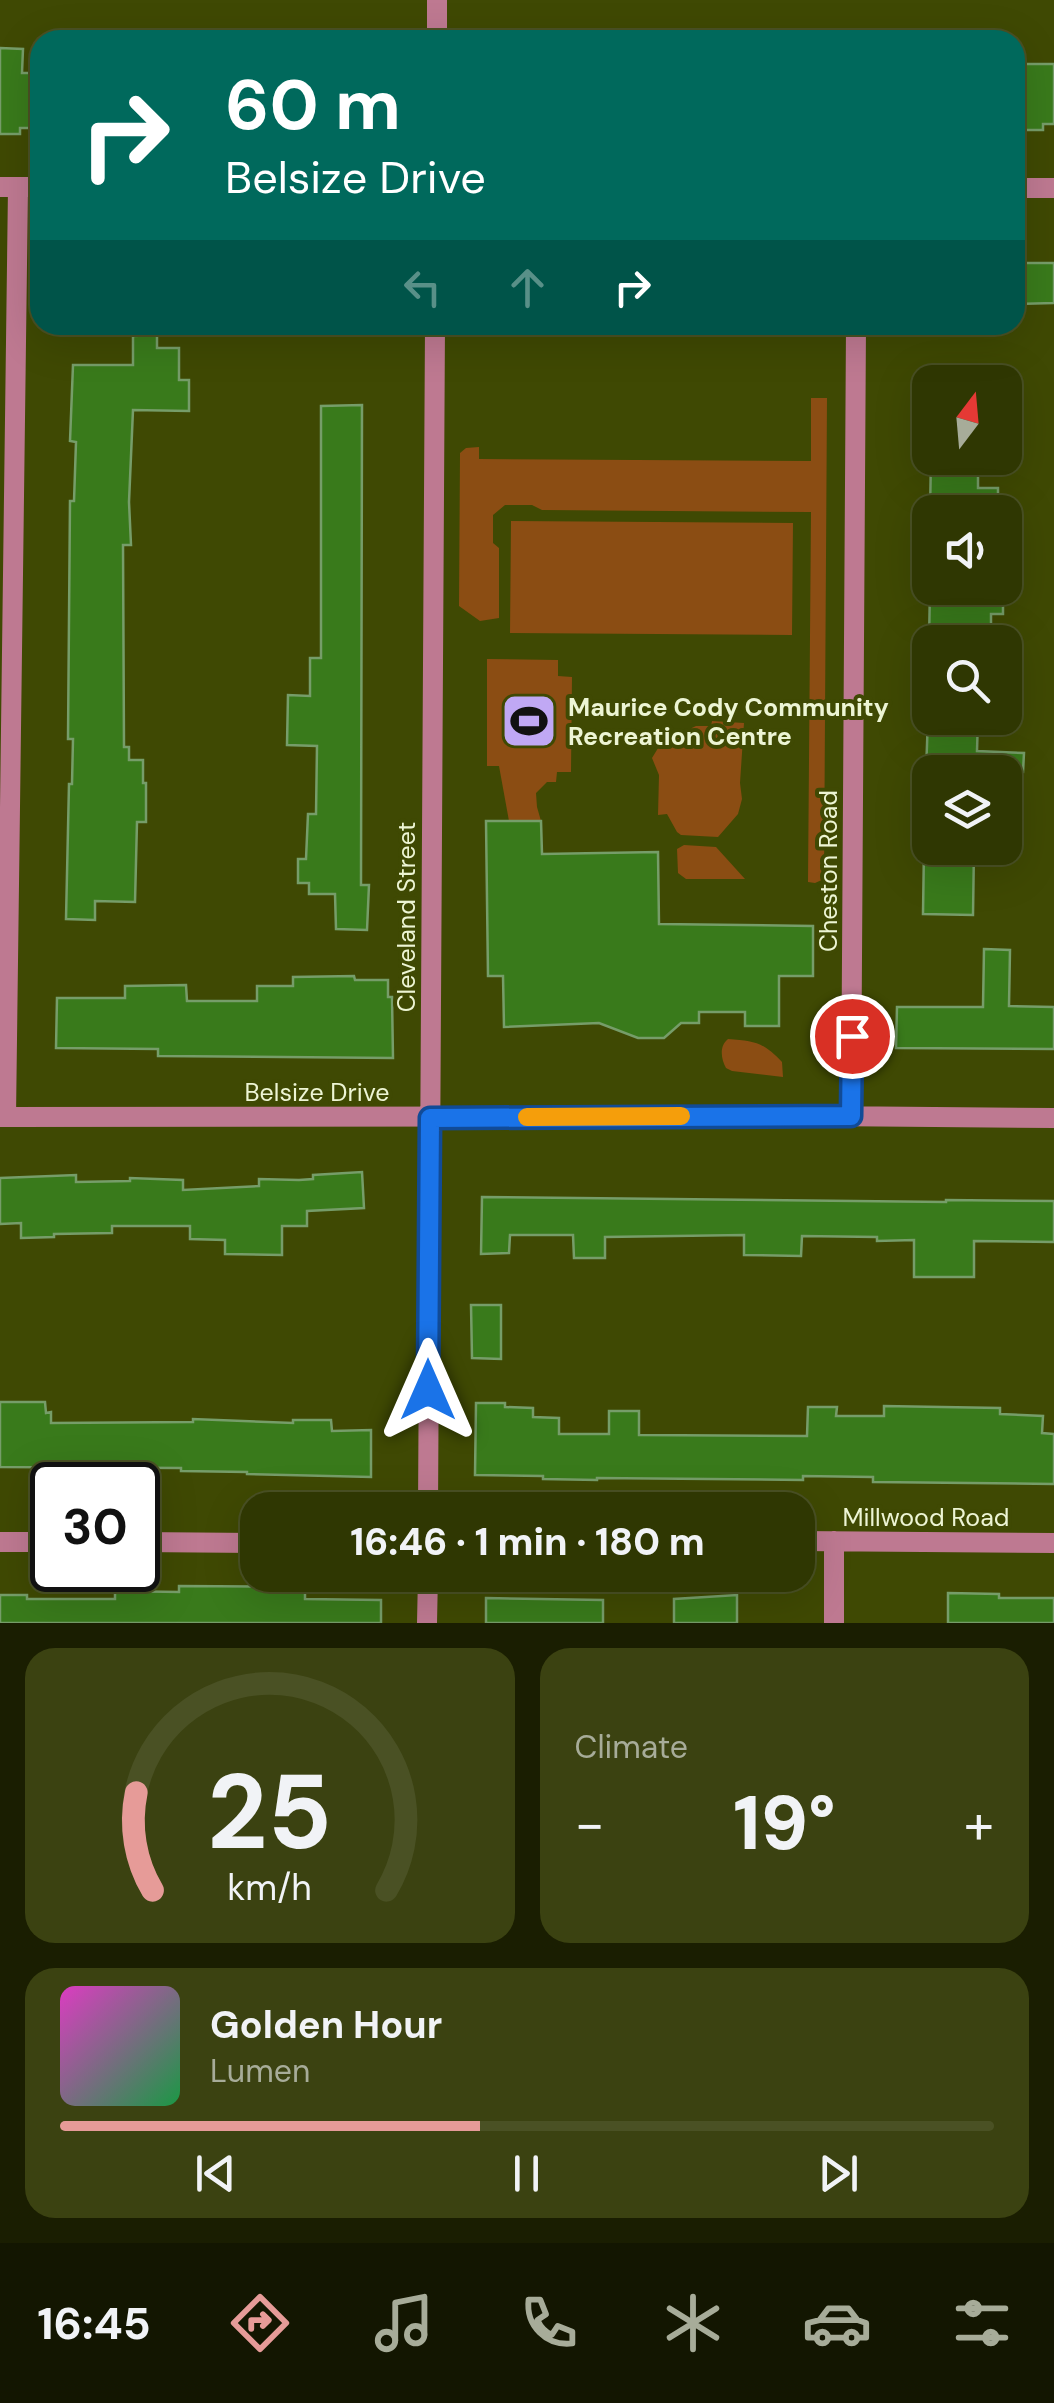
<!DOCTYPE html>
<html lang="en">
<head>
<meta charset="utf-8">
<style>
	body { margin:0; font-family:"DM Sans",sans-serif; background:#3b4211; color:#f1f3f6; height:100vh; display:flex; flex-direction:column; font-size:38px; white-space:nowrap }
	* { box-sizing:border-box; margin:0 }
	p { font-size:32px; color:#a7ac99 }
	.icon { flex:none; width:55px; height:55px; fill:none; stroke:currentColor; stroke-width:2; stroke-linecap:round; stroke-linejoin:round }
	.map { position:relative; height:1623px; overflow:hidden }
	.details { display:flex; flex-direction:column; gap:25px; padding:25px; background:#1a1e01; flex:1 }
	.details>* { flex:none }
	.guide { position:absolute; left:30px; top:30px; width:995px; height:305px; border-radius:30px; box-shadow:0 10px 40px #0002,0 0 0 2px #4a5124; background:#00695c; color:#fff; overflow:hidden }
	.needle { width:65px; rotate:16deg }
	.fabs { position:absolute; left:912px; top:365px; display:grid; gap:20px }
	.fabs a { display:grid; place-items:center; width:110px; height:110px; border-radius:20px; background:#2f3702; box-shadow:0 10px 40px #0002,0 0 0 2px #4a5124; font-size:50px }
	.speed { position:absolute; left:30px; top:1462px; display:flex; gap:20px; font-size:50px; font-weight:700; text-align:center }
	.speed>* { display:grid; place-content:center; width:130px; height:130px; border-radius:50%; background:#2f3702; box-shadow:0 10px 40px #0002,0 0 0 2px #4a5124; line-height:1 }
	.speed .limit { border:5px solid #111; border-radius:15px; background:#fff; color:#111 }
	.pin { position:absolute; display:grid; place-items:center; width:85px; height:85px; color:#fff; margin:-42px; border:5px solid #fff; border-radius:50%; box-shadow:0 2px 10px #0007 }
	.me { position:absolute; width:110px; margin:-55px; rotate:0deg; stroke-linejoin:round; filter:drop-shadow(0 0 8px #0008) }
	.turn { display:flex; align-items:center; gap:35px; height:210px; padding:0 30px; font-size:45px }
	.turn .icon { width:130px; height:130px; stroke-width:2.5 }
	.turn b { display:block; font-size:70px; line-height:85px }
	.lanes { display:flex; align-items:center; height:95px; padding:0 30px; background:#0003; justify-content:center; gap:50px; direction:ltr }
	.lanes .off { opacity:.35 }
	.big { font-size:75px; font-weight:800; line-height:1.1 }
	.details .tile { flex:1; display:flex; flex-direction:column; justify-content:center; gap:15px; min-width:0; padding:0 35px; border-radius:30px; background:#3b4211 }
	.details .dial { align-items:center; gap:0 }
	.dial svg { height:260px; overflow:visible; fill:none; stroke:#4a5124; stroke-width:7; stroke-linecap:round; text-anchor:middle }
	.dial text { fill:#f1f3f6; stroke:none }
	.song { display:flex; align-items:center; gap:30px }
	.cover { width:120px; height:120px; border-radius:15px; background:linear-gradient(135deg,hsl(310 70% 55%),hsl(140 70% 35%)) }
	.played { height:10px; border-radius:5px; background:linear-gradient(90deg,#e69b98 45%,#4a5124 45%) }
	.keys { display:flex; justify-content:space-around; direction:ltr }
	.heat { display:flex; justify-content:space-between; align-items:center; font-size:55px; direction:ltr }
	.details .tiles { flex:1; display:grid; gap:25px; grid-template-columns:1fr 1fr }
	.tile:last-child { grid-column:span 2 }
	.trip { position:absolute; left:240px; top:1492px; width:575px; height:100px; border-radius:30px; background:#2f3702; box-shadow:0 10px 40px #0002,0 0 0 2px #4a5124; font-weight:800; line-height:100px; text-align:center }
	.tabs { display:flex; height:160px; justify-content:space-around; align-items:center; background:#131601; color:#a7ac99 }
	.tabs .icon { width:70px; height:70px }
	.tabs .selected { color:#e69b98 }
	.tabs b { font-size:45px; color:#f1f3f6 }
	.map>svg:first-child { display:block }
	.green { fill:#8b4d13 }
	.building { fill:#397a1b; stroke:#769d69; stroke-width:2.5 }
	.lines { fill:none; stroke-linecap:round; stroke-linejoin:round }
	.street { stroke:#be7991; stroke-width:20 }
	.route-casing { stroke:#114b97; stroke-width:25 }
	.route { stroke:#1a73e8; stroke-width:18 }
	.slow { stroke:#f59e0b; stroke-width:18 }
	.labels { text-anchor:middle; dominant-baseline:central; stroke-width:8; stroke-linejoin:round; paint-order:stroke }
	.poi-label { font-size:25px; font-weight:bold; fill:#edf5d4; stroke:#3f4903; text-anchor:start }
	.street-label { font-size:25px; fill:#edf5d4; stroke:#3f4903 }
</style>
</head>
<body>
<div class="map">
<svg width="1054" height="1623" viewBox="0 0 1054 1623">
	<rect width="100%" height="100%" fill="#3f4903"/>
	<!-- green -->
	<path class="green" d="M811,398H827L824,879L815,883L808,882L811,512L542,510L532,505H505L493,515V543L499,548V618L480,621L459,606L460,453L466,448L479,447V459L811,461Z
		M511,521L793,523L792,635L510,633Z
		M487,659L558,660V676L572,677L571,772H557L556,782H547L536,793L537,807L541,821H509L499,766H487Z
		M712,721L744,723L740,783L742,799L738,814L718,837L681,835L677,832L667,814L658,815L659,775L652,758L666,735H677L696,726H711Z
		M684,845L716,847L745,879H686L678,873L677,849Z
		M728,1039C755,1041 763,1042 782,1062L783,1077L732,1071L726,1068C721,1059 719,1046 728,1039Z"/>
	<!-- building -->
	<path class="building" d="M0,48L23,49L22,73H40V128H20V134H0Z
		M1015,64H1054V124H1043V130H1015Z
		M1015,263H1054V303L1015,304Z
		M157,335V348H179V380H189V411L133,410L129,502L131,545H123L124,747H129V760H143V783H146V822H137L135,902L95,901V920L66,919L69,784H72L73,739H68L70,501H74L76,442L70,441L73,365H133V336Z
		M362,405L361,885H369L367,930L336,929L335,894H309V883H298V859H306L308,814H316L317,746L287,745L288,695L310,696V658H321V406Z
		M931,458H978V488H998V512H930Z
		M930,588H1003V614H991V642H929Z
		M928,718H978L977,751L1024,753L1023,772H926Z
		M486,821H541L542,854L658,852L659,924L813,926V976H779V1026H745V1012H699V1023H681L664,1038H638L599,1023L504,1027L503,976H488Z
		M924,848H974L973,915L923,914Z
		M984,949L1010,950L1009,1006L1054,1007V1049L896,1048L897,1007H983Z
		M354,976L355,980H388V997H392L393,1058L158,1056V1049L56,1048L57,998H125V986L186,985L187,1001H257V986H293V977Z
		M362,1172L364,1208L307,1211V1226H282V1255L225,1254V1240L190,1239V1226H112V1233L54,1234V1237L21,1238V1223L0,1224V1178L76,1175V1182L130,1181V1178L183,1180V1190L259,1186V1179L299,1180L313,1179V1175Z
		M482,1197L946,1202V1200L1054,1201V1242L974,1241V1277H914V1240L877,1241V1237L802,1236L801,1256L744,1255V1235L605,1237V1258H574L573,1235H510L509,1253L481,1254Z
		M471,1305H501V1359L472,1358Z
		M0,1402H45L46,1413L51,1412V1423L193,1422V1419L293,1423V1420H331L332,1431L371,1430V1477L247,1474V1472L181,1471V1468L0,1467Z
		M476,1403H505V1407L533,1408V1417L559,1418V1434H609V1411H639V1435L807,1436L808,1407H837L836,1416H884V1406L1000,1408V1414L1043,1416L1042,1433L1054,1434V1484L873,1482V1477L803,1476V1480L597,1478V1480L543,1479V1476L475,1475Z
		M179,1586L305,1587V1599L381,1600V1623H0V1595H27V1599H115V1591L179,1592Z
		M948,1593L999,1594V1598H1054V1623H948Z
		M737,1595V1623H674V1599Z
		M486,1598L603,1600V1623H486Z"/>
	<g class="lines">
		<!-- street -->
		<path class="street" d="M437,40V0
			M0,187H40
			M1015,188H1054
			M851,1116L856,325
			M0,1117L822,1116L1054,1118
			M6,1117L18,187
			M428,1510L435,325
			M798,1541L1054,1543
			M834,1541V1623
			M0,1542H52
			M138,1542L258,1543
			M427,1623L428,1575"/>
	</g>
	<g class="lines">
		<!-- route casing -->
		<g class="route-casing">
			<path id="route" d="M428,1390L430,1118L851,1116L852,1036"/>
		</g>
		<!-- route -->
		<use href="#route" class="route"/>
		<!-- slow -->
		<path class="slow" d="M527,1117L681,1116"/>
	</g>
	<!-- icons -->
	<defs>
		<g id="stadium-square" transform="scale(2.875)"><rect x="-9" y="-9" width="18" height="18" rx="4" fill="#c0a8f4" stroke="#3f4903"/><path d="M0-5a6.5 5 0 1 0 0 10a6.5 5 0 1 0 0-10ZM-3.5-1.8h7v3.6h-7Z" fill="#111"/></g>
	</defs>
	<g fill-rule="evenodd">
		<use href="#stadium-square" x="529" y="721"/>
	</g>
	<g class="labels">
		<!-- poi labels -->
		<g class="poi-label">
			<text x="568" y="707">Maurice Cody Community<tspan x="568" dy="29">Recreation Centre</tspan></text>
		</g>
		<!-- street labels -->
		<g class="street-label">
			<text transform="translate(828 871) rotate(-90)">Cheston Road</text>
			<text transform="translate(406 917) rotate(-90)">Cleveland Street</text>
			<text x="317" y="1092">Belsize Drive</text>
			<text x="926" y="1517">Millwood Road</text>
		</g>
	</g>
</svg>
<div class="fabs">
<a><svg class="needle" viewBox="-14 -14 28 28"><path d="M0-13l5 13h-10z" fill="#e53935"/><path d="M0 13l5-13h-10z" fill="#a7ac99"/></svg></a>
<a><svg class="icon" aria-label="sound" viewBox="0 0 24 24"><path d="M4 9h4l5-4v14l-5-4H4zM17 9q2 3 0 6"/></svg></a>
<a><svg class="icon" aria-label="search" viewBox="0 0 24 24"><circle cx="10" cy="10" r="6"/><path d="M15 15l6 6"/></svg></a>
<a><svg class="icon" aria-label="layers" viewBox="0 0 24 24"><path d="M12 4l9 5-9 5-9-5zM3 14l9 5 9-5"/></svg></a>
</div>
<div class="speed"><div class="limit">30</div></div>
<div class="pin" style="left:852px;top:1036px;background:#d93025"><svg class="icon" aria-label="arrive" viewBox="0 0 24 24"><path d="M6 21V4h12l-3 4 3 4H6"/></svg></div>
<svg class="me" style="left:428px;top:1390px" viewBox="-20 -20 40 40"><path d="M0-17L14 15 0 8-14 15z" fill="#1a73e8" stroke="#fff" stroke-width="4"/></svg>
<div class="trip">16:46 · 1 min · 180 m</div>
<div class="guide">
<div class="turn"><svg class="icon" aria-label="right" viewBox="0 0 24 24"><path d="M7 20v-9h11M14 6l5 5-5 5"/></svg><div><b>60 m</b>Belsize Drive</div></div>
<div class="lanes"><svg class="icon off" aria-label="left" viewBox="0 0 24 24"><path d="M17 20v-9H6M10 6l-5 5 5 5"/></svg><svg class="icon off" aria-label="ahead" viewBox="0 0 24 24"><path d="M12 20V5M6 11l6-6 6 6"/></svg><svg class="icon" aria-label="right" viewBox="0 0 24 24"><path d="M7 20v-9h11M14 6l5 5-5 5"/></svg></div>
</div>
</div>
<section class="details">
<div class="tiles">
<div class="tile dial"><svg viewBox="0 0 100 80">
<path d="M14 69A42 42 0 1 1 86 69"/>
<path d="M14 69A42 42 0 0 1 9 39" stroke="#e69b98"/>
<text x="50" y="56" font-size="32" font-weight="700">25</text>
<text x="50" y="72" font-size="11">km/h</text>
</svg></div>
<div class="tile"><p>Climate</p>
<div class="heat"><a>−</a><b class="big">19°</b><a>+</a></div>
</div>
<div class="tile">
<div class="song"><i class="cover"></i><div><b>Golden Hour</b><p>Lumen</p></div></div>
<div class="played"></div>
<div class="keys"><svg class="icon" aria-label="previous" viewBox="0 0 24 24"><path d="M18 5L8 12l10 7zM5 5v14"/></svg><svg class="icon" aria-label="pause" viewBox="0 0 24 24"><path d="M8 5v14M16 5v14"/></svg><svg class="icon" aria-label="next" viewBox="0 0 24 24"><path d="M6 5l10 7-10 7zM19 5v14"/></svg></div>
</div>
</div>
</section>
<nav class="tabs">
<b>16:45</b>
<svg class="icon selected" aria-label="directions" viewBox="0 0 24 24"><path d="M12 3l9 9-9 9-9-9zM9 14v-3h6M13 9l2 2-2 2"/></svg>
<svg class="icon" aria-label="music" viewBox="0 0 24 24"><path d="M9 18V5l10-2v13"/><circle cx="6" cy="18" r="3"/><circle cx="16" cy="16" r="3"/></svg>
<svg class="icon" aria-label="phone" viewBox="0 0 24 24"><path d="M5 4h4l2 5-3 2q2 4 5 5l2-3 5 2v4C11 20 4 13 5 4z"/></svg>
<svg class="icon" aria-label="climate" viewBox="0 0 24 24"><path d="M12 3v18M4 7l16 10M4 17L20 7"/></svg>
<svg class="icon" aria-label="car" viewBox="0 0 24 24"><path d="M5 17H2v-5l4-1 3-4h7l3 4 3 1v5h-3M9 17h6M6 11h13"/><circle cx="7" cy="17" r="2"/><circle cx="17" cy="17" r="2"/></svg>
<svg class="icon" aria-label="filters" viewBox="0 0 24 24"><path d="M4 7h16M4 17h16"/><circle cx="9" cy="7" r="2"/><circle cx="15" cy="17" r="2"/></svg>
</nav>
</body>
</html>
